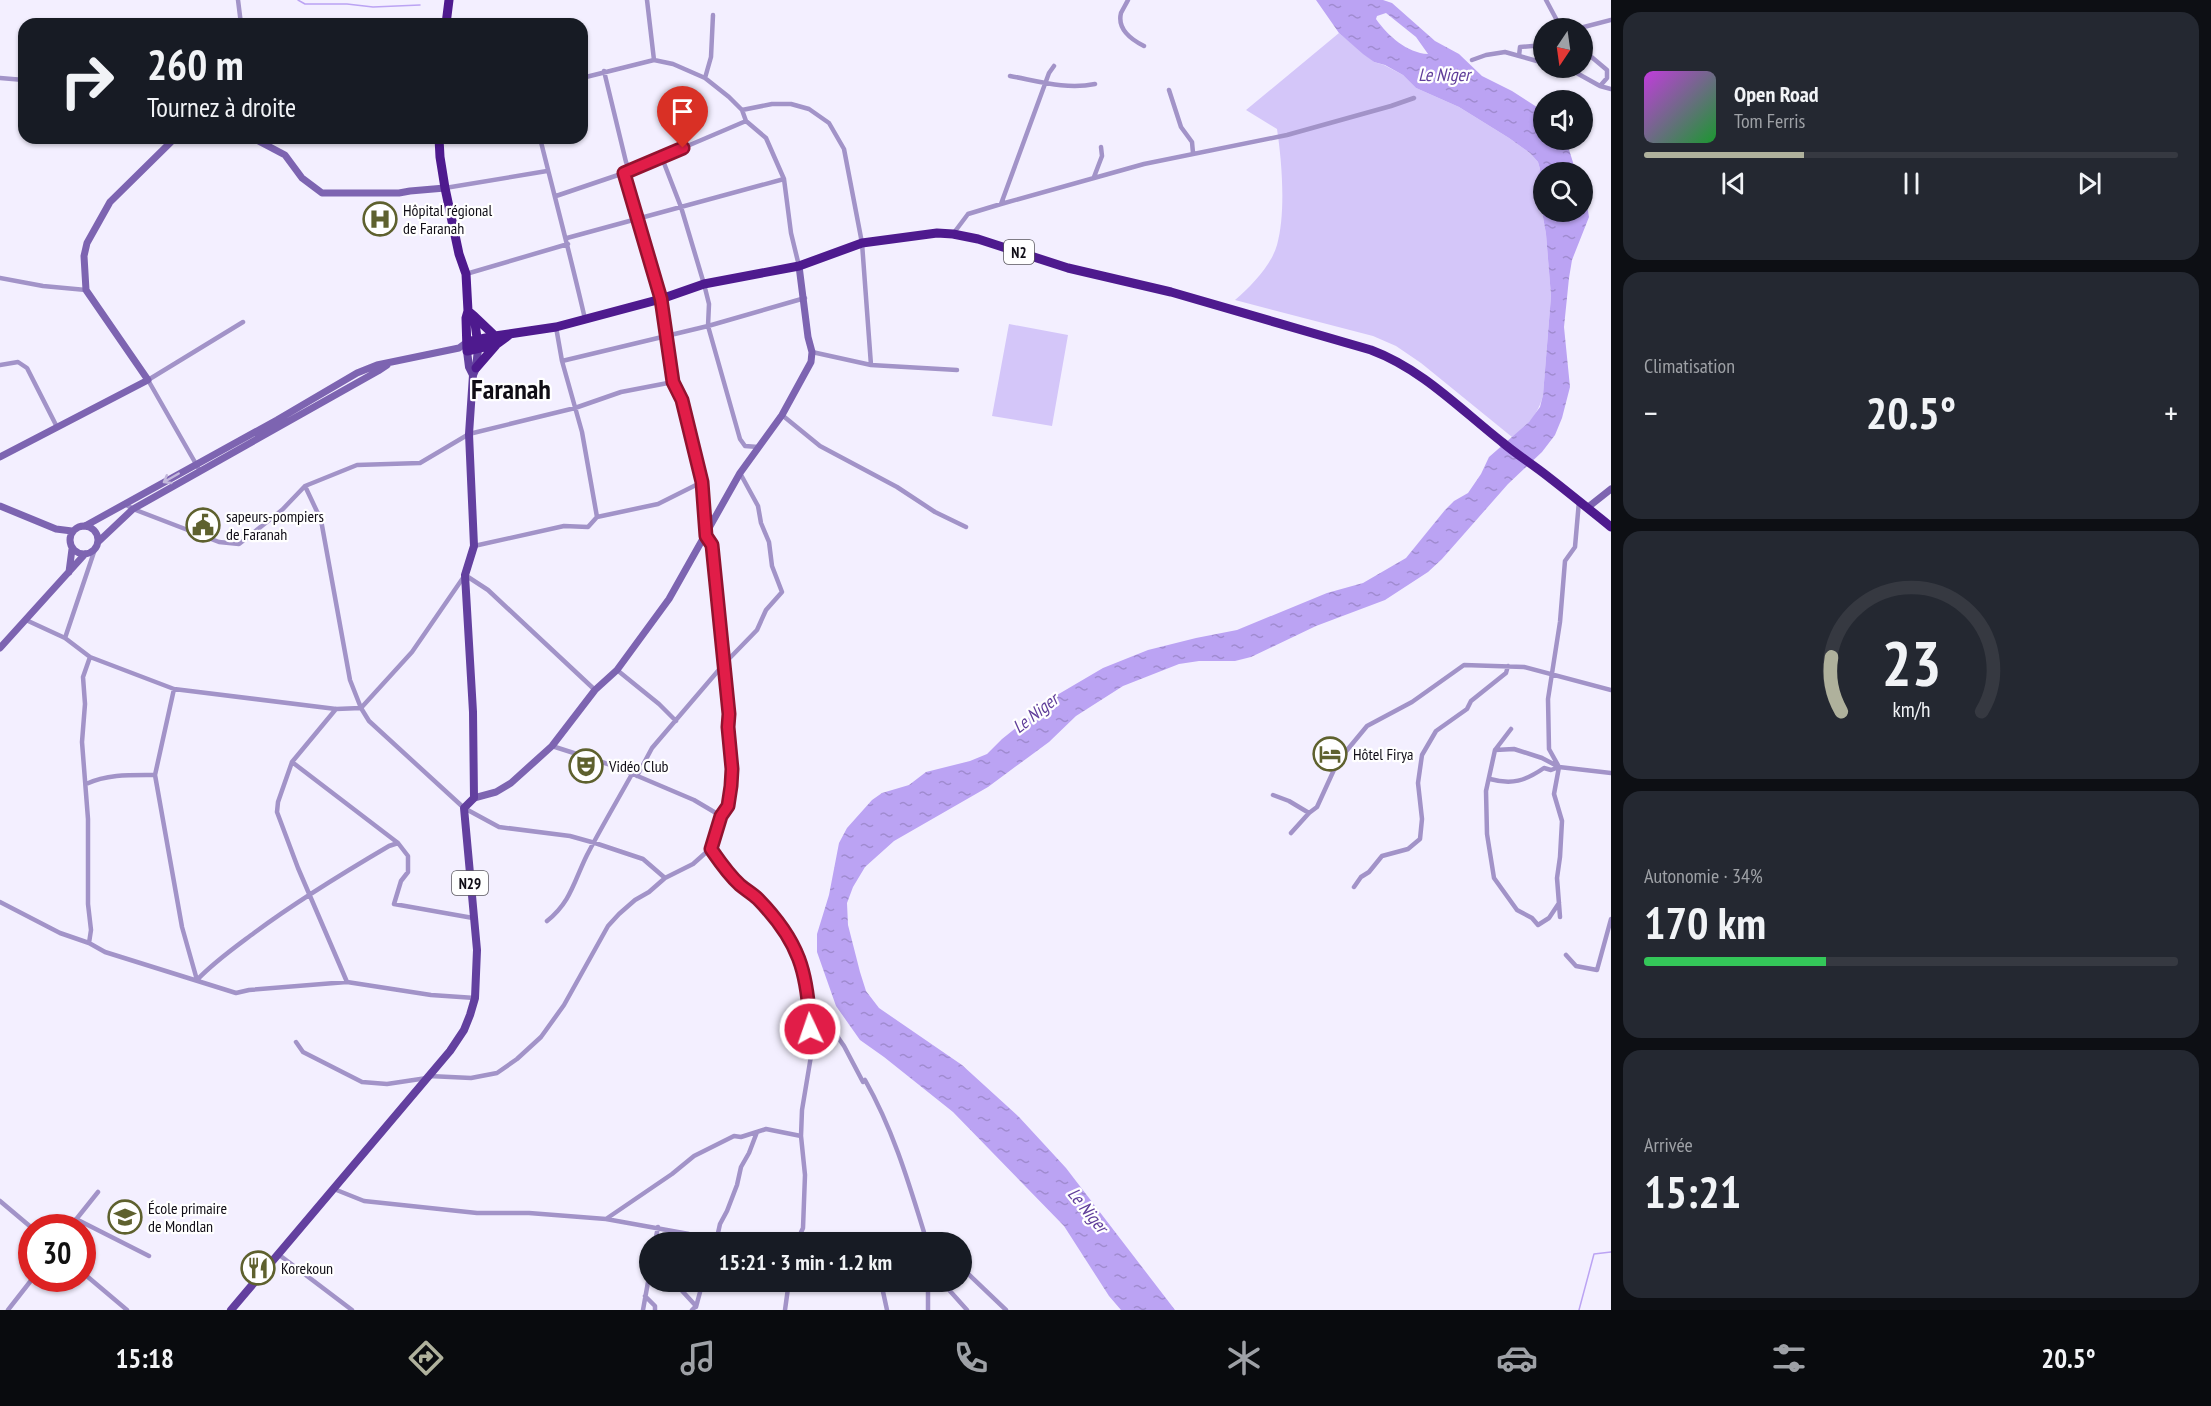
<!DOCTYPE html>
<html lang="fr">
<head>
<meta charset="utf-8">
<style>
	body { margin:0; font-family:"PT Sans Narrow",sans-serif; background:#242831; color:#f1f3f6; height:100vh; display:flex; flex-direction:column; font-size:22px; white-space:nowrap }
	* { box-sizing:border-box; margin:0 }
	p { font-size:20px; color:#9ea1a6 }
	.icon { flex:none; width:33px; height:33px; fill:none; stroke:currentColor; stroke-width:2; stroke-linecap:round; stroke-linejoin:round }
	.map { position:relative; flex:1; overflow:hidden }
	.panel { display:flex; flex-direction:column; gap:12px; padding:12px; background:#0d0f14; width:600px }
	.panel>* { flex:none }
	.guide { position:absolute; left:18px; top:18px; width:570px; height:126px; border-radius:18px; box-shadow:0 2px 4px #0004; background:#171b24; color:#f1f3f6; overflow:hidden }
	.needle { width:39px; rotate:193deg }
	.controls { position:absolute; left:1533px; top:18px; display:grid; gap:12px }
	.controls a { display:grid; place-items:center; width:60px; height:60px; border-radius:50%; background:#171b24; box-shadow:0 2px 4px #0004; font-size:30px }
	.speed { position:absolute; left:18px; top:1214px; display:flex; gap:12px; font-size:30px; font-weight:700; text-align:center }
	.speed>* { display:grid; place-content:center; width:78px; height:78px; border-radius:50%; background:#171b24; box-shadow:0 2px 4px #0004; line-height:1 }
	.speed .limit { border:9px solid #d22; background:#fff; color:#111 }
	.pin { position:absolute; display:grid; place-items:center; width:51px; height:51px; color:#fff; margin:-62px -26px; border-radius:50% 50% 50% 0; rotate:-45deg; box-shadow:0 0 6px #0007 }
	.pin .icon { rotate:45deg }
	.me { position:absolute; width:66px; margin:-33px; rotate:357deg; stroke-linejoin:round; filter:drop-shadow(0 0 4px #0008) }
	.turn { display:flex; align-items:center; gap:21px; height:126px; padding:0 30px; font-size:27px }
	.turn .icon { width:78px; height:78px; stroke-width:2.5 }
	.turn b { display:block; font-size:42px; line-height:51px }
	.big { font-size:45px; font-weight:600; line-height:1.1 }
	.panel .widget { flex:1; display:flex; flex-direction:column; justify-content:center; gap:9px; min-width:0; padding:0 21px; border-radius:18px; background:#242831 }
	.panel .dial { align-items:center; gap:0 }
	.dial svg { height:156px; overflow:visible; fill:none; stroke:#363941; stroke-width:7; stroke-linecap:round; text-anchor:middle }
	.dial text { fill:#f1f3f6; stroke:none }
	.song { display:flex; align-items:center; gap:18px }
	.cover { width:72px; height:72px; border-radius:9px; background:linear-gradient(135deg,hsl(290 70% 55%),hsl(130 70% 35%)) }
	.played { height:6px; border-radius:3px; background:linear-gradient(90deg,#afb19c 30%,#363941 30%) }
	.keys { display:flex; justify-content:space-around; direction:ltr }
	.heat { display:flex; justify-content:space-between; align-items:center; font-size:33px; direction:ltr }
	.charge { height:9px; border-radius:4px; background:linear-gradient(90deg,#34c759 34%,#363941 0) }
	.trip { position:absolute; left:639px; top:1232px; width:333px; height:60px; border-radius:30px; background:#171b24; box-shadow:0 2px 4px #0004; font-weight:600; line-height:60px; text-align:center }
	.tabs { display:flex; height:96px; justify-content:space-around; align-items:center; background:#090b0e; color:#9ea1a6 }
	.tabs .icon { width:42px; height:42px }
	.tabs .active { color:#afb19c }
	.tabs b { font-size:27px; color:#f1f3f6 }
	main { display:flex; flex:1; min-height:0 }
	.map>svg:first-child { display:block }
	.green { fill:#d4c6f9 }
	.water { fill:url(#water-ripples); fill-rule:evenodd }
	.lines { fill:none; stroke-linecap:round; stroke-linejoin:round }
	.stream { stroke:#bba3f3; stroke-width:1.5 }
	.street { stroke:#a293c8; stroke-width:4.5 }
	.secondary { stroke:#7d64b1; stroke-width:7 }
	.primary { stroke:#63409f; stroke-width:8 }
	.highway { stroke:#4e1a8e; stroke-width:9 }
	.oneway { stroke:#c4b9dc }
	.route-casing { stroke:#92132f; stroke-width:15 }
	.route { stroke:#e11d48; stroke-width:10 }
	.labels { text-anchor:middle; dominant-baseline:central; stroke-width:4.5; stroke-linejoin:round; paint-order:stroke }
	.shield { fill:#fff; stroke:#58565c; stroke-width:1.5 }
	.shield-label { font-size:15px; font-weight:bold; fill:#100d16 }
	.poi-label { font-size:16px; fill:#100d16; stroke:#fff; text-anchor:start }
	.water-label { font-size:18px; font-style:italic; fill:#603e9a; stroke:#fff }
	.town-label { font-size:28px; font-weight:bold; fill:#100d16; stroke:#fff }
</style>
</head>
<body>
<main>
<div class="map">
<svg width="1611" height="1310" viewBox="0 0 1611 1310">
	<defs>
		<pattern id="water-ripples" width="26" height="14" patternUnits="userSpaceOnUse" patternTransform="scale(1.5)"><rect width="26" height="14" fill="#bba3f3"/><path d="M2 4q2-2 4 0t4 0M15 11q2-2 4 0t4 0" fill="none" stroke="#a08bd0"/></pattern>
	</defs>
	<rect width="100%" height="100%" fill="#f3efff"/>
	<!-- green -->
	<path class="green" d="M1339,33L1374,62L1384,65L1403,75L1416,88L1459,107L1509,138L1530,153L1538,162L1540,169L1537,183L1546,234L1551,296L1543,395C1539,413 1527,427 1512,437L1421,363L1396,346L1373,336L1235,300C1251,286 1271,266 1277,245C1286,213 1282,162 1277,129L1246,110Z
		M1009,324L1068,335L1052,426L992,416Z"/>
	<!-- water -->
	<path class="water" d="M1316,0H1383L1392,3L1435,41L1459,54L1482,76L1512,91L1543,111L1544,140H1566L1576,172H1544V212H1548L1550,218L1552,219L1556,216V212H1582L1583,194L1587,205L1589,217L1572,260L1569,278L1564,327L1570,387L1562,418L1555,435L1542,452L1508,484L1442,559L1428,572L1385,600L1316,626L1251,657L1235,661H1199L1179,664L1123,686L1076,716L1049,742L988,787L894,841L865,867L853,887L847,903L848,925L860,972L866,991L879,1008L962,1065L1019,1117L1066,1168L1175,1310H1121L1109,1296L1064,1226L953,1112L884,1057L860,1040L836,1006L817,952V934L829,895L839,843L847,828L872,800L882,793L909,785L926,772L970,761L987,754L1002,739L1057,695L1103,668L1148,650L1196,638L1237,630L1327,593L1363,583L1406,558L1445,510L1454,501L1468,493L1481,474L1489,457L1529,422L1540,407L1543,395L1551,296L1546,234L1537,183L1540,169L1538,162L1530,153L1509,138L1459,107L1416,88L1403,75L1385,65L1374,62L1363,54L1339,33ZM1386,13L1416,37L1428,54C1407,53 1388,36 1376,19L1377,16Z"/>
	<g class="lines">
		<!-- stream -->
		<path class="stream" d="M298,0L305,4H347L373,7L420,5
			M1579,1310L1594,1254L1611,1252"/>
		<!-- street -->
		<path class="street" d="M238,0L241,24
			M647,0L654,60L673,64L705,78L729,97L742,110L746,121L766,138L784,179L791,233L799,266
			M1128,0C1126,4 1123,9 1121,13C1117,29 1132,40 1144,46
			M1546,0L1561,28
			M1580,28L1611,20
			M1582,49L1607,70V78L1600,86L1611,89
			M1519,56L1520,47L1544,45
			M1472,60L1486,55L1505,52L1544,63
			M1561,68L1573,71L1600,86
			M604,71L626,162L630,170
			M1010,76C1038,81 1066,90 1095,84
			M0,78L24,80
			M582,78L654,60
			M705,78L711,57L713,15
			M1169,90L1181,127L1192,142L1193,153
			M742,110L772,104H791L809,109L829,123L844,149L862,243L871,365
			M540,138C555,198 571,258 585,319
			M662,158L681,207L704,284L709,304L708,326L740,439L745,446L758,447
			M1094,177L1102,156L1101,147
			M445,188L547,171
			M556,196L624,173L746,121
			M1001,204L1049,73L1054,66
			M953,234L968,214L1001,204L1144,164L1287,135L1391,106L1414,98
			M567,238L784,179
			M466,274L568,244
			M0,278L43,286L86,290
			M812,352L871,365L957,370
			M562,361L708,326L805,298
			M0,365L18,362L27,368L57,427
			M782,415L820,446L897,487L935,512L966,527
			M200,471L148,380L243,322
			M305,486L321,520L350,680L361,708L369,721L464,808L499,827L570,836L595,843L643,859L665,878
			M125,504L133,509L219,542L239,544L282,510L305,486L357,465L420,463L469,434L575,408L621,392L673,382
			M597,517L658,504L702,482
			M474,546L564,526L588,527L597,517L582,432L562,361L556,327
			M26,620L65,638L90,657L174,689L336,709L361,708L412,652L465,575L488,590L595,690
			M65,638L95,549
			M617,670L659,704L676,721
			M174,689L155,775L182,927L197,980
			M1511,729L1495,750L1486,791L1487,834L1494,878L1517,910L1532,918L1538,925L1549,918L1559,903
			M552,746L614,766L694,800L721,816
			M1495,750L1514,749L1542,758L1559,767L1611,773
			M292,762L336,709
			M637,776L652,748L723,665L757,630L766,610L782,592L772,566L769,542L761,523L758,506L740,473
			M1490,779C1512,785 1525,781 1544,768L1551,770L1559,767
			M86,784C108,774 130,775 155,775
			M1273,795L1289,801L1309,813
			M1291,833L1309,813L1317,807L1338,761L1367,726L1412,702L1464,665L1524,667L1611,690
			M398,843L408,856V872L401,881L394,904L473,918
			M711,848L725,870L756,897L785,931L804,970L809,1003L823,1016L844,1046L863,1082L865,1080C894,1131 910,1187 927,1242
			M1354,887L1361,877L1369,872L1382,856L1408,849L1420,839L1422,819L1418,783L1422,755L1436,731L1467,709L1471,701L1506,673L1508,666
			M0,902L60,933L89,943L105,952L236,993L249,990L347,982L431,995L475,998
			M1560,917L1557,878L1560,857L1562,821L1554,794L1559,767L1549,749L1548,699L1560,622L1565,561L1575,547L1579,501
			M547,921C571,902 574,881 587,855C601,828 617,801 632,774
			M89,943L91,930L88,904V819L82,742L85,704L83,677L90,657
			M1566,955L1576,966L1597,970L1611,919
			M197,980C214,962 234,948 254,933C297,901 343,873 389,846L398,843L292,762L278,802L277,812L298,868L347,982
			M296,1042L303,1052L362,1082L387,1084L427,1078
			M429,1076L471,1078L497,1073L517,1059L541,1037L564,1005L608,926L619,914L635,900L649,892L665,878L693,864L711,848L721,816L728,806L731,786L732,769L728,727L729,714L712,545L706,536L702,482L682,400L673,382L661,299L624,173
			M334,1189L364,1201L477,1213H529L606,1219L689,1234L787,1242
			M0,1201L32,1228
			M76,1219L149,1256
			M606,1219L672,1174L694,1156L734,1136L741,1137L766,1129L801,1136
			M70,1227L98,1192
			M655,1242L658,1227
			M716,1242L720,1224L727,1211L737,1185L741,1167L749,1153L757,1132
			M794,1242L798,1239L803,1228L805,1175L801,1136L802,1110L811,1056L809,1003
			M278,1254L352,1310
			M962,1268L1006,1310
			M82,1272L127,1310
			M673,1281L696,1306L692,1310
			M883,1281L882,1287L887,1310
			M948,1281L950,1291L967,1310
			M645,1296L655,1306V1310
			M696,1307L703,1281
			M8,1310L33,1278
			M643,1310L650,1271
			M785,1310L789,1281
			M928,1310V1281"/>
		<!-- secondary -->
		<path class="secondary" d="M253,138L285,155L302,178L322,193H399L410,191L445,188
			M0,457L148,380L86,290L84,256L87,243L110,202L175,138
			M0,506L56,529L72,531
			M1587,508L1611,489
			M70 540a14 14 0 1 1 28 0a14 14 0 1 1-28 0Z
			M85,526L277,420L357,373L377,365L459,348L467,342
			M98,542L133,509L378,371L387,365
			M69,572L72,549
			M0,648L85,554
			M474,798L496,792L511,783L552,746L595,690L617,670L669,599L740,473L782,415L811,362L812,352L808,337L799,266"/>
		<!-- primary -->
		<path class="primary" d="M467,351L469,367L473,375
			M231,1310L450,1051L464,1030L470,1015L475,998L477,950L464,808L474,798L473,712L465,575L474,546L469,434L473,375L476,368L478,349"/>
		<!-- highway -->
		<path class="highway" d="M446,24L449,0
			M439,138L440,157L445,188L459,254L466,274L468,311L466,318L467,351L497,344L509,335
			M468,311L474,316L478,345
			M474,316L495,336
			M467,342L495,336L556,327L661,299L704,284L799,266L862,243L937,233L953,234L978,239L1068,268L1171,292L1371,350C1422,369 1460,409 1502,442C1516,454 1532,464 1546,475C1568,492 1590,510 1611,527
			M476,368L496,345"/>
	</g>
	<!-- one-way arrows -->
	<defs><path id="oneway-shaft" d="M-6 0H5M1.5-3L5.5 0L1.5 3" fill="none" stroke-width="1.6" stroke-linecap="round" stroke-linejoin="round" transform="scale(1.5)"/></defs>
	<use class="oneway" href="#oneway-shaft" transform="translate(171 478) rotate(150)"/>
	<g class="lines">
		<!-- route casing -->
		<g class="route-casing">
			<path id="route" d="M683,148L624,173L661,299L673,382L682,400L702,482L706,536L712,545L729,714L728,727L732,769L731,786L728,806L721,816L711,849C720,862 728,874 740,885C746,890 753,894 758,899C799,941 808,972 810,1029"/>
		</g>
		<!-- route -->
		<use href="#route" class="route"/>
	</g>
	<!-- icons -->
	<defs>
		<g id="hospital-ring" transform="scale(1.725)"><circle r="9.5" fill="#fff" stroke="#5e612e" stroke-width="1.5"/><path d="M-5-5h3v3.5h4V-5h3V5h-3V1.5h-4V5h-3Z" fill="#5e612e"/></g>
		<g id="civic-ring" transform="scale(1.725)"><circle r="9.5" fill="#fff" stroke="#5e612e" stroke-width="1.5"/><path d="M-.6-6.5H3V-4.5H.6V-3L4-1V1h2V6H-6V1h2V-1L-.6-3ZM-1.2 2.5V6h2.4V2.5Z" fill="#5e612e"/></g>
		<g id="hotel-ring" transform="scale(1.725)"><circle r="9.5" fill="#fff" stroke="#5e612e" stroke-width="1.5"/><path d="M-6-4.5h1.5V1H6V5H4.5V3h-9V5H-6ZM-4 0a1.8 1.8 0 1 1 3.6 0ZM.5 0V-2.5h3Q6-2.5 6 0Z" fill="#5e612e"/></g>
		<g id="theatre-ring" transform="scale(1.725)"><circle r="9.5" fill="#fff" stroke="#5e612e" stroke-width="1.5"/><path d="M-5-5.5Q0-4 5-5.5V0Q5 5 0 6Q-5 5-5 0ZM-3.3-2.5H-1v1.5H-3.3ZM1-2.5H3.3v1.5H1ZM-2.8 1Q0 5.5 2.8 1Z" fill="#5e612e"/></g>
		<g id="school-ring" transform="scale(1.725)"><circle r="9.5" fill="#fff" stroke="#5e612e" stroke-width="1.5"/><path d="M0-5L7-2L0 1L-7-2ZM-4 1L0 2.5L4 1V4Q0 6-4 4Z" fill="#5e612e"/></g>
		<g id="restaurant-ring" transform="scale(1.725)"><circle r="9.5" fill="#fff" stroke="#5e612e" stroke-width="1.5"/><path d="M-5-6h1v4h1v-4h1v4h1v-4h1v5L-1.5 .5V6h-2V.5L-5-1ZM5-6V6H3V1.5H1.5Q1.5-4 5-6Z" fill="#5e612e"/></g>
	</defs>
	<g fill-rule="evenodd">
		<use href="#hospital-ring" x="380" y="219"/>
		<use href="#civic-ring" x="203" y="525"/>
		<use href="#hotel-ring" x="1330" y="754"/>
		<use href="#theatre-ring" x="586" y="766"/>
		<use href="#school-ring" x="125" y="1217"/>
		<use href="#restaurant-ring" x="258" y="1268"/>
	</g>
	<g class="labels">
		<!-- shield labels -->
		<g class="shield">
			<rect x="1004" y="240" width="30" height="24" rx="4.5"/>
			<rect x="452" y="871" width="36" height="24" rx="4.5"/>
		</g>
		<g class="shield-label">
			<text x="1019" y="252">N2</text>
			<text x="470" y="883">N29</text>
		</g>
		<!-- poi labels -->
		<g class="poi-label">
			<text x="403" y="210">Hôpital régional<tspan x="403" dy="18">de Faranah</tspan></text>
			<text x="226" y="516">sapeurs-pompiers<tspan x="226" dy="18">de Faranah</tspan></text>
			<text x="1353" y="754">Hôtel Firya</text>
			<text x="609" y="766">Vidéo Club</text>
			<text x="148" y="1208">École primaire<tspan x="148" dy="18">de Mondlan</tspan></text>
			<text x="281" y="1268">Korekoun</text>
		</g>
		<!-- water labels -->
		<g class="water-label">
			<text x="1444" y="74">Le Niger</text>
			<text transform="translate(1035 713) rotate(-38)">Le Niger</text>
			<text transform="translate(1088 1210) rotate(51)">Le Niger</text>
		</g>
		<!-- town labels -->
		<g class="town-label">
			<text x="511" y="388">Faranah</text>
		</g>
	</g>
</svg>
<div class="controls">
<a><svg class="needle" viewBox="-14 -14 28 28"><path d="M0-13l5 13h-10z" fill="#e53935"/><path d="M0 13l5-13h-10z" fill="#9ea1a6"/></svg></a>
<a><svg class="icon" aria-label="sound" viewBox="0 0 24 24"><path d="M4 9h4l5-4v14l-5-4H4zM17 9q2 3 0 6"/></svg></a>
<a><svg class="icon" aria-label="search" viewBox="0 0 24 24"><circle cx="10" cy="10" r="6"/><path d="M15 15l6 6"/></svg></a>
</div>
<div class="speed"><div class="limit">30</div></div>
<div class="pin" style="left:683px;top:148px;background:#d93025"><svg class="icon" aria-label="arrive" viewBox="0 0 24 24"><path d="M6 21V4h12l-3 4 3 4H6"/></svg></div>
<svg class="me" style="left:810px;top:1029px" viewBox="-20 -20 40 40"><circle r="17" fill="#e11d48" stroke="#fff" stroke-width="3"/><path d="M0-11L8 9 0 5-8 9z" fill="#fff"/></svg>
<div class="trip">15:21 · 3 min · 1.2 km</div>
<div class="guide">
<div class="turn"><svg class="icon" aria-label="right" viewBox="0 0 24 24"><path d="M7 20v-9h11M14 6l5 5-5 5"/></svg><div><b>260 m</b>Tournez à droite</div></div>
</div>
</div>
<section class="panel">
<div class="widget">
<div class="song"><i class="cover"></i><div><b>Open Road</b><p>Tom Ferris</p></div></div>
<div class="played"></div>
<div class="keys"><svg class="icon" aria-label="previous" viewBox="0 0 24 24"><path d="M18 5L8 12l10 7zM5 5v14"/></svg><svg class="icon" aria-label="pause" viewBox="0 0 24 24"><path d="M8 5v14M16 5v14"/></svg><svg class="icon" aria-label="next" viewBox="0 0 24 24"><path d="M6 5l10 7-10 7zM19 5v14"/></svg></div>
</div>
<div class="widget"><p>Climatisation</p>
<div class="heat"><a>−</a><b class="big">20.5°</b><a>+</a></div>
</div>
<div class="widget dial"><svg viewBox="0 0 100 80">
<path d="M14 69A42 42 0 1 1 86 69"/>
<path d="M14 69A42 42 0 0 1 9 41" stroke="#afb19c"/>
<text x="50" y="56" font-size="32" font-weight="700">23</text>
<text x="50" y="72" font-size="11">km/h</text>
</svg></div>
<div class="widget"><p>Autonomie · 34%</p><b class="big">170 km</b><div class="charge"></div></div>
<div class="widget"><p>Arrivée</p><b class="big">15:21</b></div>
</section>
</main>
<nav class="tabs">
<b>15:18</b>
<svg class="icon active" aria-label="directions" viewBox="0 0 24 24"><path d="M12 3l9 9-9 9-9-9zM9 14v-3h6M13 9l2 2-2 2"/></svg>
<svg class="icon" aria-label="music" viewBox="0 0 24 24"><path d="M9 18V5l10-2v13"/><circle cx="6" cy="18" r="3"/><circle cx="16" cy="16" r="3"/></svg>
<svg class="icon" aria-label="phone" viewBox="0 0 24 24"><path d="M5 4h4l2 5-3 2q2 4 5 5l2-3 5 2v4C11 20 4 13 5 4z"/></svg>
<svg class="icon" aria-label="climate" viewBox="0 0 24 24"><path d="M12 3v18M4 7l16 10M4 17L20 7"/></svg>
<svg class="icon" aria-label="car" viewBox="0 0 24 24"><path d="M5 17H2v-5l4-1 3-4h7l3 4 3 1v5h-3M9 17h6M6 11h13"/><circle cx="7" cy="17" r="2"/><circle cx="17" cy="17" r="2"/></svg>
<svg class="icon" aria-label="filters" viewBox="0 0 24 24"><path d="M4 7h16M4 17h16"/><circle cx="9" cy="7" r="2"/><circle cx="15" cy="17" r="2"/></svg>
<b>20.5°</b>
</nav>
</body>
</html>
